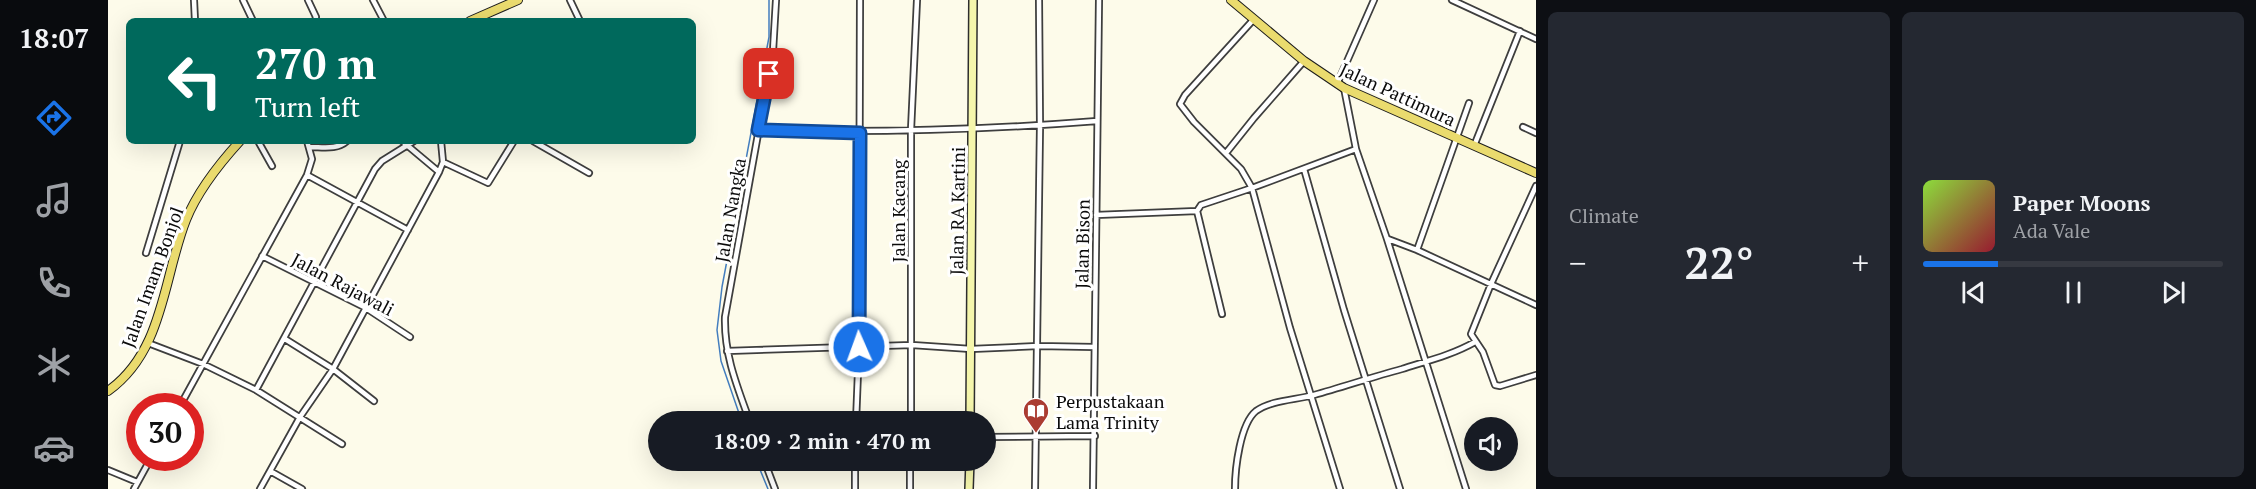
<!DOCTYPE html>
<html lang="en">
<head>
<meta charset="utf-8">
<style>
	body { margin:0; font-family:"PT Serif",serif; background:#242831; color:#f1f3f6; height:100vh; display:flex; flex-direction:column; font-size:22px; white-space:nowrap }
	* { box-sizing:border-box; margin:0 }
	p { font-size:20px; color:#9ea1a6 }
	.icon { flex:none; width:33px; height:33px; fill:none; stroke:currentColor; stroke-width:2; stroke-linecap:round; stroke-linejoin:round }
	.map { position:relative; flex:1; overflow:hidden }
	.panel { display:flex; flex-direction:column; gap:12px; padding:12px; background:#0d0f14; width:720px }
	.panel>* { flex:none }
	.hud { position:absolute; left:18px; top:18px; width:570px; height:126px; border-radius:9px; box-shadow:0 6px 24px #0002; background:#00695c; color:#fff; overflow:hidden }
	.tools { position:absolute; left:1356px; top:417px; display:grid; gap:12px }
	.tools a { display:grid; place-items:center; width:54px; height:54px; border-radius:50%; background:#171b24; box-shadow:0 6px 24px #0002; font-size:30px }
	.speed { position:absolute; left:18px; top:393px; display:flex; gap:12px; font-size:30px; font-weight:700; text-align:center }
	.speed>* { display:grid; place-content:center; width:78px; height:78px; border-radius:50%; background:#171b24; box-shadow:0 6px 24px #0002; line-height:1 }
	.speed .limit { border:9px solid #d22; background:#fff; color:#111 }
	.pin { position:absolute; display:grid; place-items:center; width:51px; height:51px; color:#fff; margin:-26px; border-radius:12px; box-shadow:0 3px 9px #0006 }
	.me { position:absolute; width:66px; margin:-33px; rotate:358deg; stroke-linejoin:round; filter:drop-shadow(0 0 4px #0008) }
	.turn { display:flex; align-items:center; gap:21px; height:126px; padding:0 30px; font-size:27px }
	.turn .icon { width:78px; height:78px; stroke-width:2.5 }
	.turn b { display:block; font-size:42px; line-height:51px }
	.big { font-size:45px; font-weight:700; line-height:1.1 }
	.panel .card { flex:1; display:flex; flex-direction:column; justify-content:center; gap:9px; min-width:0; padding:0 21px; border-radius:9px; background:#242831 }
	.song { display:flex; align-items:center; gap:18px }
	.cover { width:72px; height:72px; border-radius:9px; background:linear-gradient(135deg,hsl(90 70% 55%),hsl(350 70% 35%)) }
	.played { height:6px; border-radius:3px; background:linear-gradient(90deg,#1a73e8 25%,#363941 25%) }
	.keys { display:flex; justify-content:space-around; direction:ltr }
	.heat { display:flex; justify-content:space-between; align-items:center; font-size:33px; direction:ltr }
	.panel .tiles { flex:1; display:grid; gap:12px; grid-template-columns:repeat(2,1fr) }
	.trip { position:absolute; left:540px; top:411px; width:348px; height:60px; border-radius:30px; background:#171b24; box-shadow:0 6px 24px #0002; font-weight:700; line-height:60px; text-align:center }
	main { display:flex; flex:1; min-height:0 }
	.tabs { display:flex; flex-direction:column; width:108px; justify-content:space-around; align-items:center; background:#090b0e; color:#9ea1a6 }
	.tabs .icon { width:42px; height:42px }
	.tabs .current { color:#1a73e8 }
	.tabs b { font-size:27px; color:#f1f3f6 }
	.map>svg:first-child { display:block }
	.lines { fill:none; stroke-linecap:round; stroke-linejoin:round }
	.stream { stroke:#437dbe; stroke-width:1.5 }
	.minor-casing { stroke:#3e3e3e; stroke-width:8 }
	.secondary-casing { stroke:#2d2d2d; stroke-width:10 }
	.primary-casing { stroke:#1c1c1c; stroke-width:10 }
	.minor { stroke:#fff; stroke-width:4.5 }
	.secondary { stroke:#f5f6ac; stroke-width:7 }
	.primary { stroke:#eadb6e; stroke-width:8 }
	.route-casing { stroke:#114b97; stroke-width:15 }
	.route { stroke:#1a73e8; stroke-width:10 }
	.labels { text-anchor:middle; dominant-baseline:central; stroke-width:6; stroke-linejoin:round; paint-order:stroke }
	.street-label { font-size:18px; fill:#0b0b0b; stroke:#fff }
	.poi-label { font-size:18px; fill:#0b0b0b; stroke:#fff; text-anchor:start }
</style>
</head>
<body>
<main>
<nav class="tabs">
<b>18:07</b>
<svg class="icon current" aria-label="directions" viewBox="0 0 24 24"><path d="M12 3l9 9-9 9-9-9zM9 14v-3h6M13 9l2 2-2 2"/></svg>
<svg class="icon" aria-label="music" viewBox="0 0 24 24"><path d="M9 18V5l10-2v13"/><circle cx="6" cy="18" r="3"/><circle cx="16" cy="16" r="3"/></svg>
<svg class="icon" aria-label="phone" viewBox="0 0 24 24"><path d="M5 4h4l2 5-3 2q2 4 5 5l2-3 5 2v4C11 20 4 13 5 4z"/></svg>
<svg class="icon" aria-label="climate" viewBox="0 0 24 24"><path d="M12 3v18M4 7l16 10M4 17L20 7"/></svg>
<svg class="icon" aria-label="car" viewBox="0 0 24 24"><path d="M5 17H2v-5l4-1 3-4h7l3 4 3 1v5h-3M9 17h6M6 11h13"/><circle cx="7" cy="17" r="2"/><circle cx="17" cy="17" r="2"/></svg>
</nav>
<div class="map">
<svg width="1428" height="489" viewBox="0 0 1428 489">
	<rect width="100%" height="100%" fill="#fdfbea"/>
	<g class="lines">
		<!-- stream -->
		<path class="stream" d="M634,422L613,361L609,330L614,287L661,37V0
			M648,460L660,489"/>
		<!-- minor casing -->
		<g class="minor-casing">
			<path id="minor" d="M86,0L87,21
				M135,0L145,21
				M200,0L208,17L207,21
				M265,0L276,21
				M462,0L472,21
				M1344,0L1428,39
				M1229,84L1266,0
				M1236,88L1248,149L1279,239L1358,489
				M1415,127L1428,133
				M650,130C764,133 876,130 989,121
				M150,141L164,166
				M294,141L331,172
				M425,141L481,173
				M1366,146L1412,31
				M202,147C215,147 229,150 239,141
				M1118,153L1146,118L1196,61
				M335,162L380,183L406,141
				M1196,169L1236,310L1292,489
				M199,175L300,230
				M1428,186L1383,284L1363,334L1375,352L1387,385L1392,386L1428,375
				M988,215L1089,211
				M1280,239L1309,250L1428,305
				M1309,250L1361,103
				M38,253L72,141
				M154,256L258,308L302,337
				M1114,314L1089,211L1093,205L1144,188L1133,169L1086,122L1072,104L1077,95L1146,19
				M177,339L225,369L266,401
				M40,343L95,364L148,390L234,444
				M619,351L804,345L863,349L930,346L986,347
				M148,390L267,169L274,161L306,141
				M72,406L199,175L204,159L199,141
				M642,422C629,386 616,355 617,317L665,51L668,0
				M748,422L751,347L752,0
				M803,422V130L809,0
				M878,437L987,436
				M656,460L667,489
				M747,460V489
				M0,470L29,482
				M162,471L194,489
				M26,489L43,458
				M152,489L192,417L225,369L331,172L335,162L333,141
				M802,489V460
				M927,489L932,126L931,0
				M985,489L991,0
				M1127,489C1127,469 1132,424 1148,411C1163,400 1188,400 1206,395C1235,387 1264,377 1294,369C1319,361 1344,355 1367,342
				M1232,489L1182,328L1144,188L1248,149"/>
		</g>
		<!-- secondary casing -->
		<g class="secondary-casing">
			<path id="secondary" d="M862,422L865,0
				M861,489L862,460"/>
		</g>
		<!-- primary casing -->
		<g class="primary-casing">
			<path id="primary" d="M1123,0L1196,61L1236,88L1428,173
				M362,21L410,0
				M0,391C56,351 55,278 78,220C90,190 111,164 132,141"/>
		</g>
		<!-- minor -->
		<use href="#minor" class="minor"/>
		<!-- secondary -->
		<use href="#secondary" class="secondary"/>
		<!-- primary -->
		<use href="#primary" class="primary"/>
	</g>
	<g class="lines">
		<!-- route casing -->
		<g class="route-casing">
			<path id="route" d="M661,74L650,130L752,133L751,347"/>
		</g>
		<!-- route -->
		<use href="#route" class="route"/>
	</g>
	<!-- icons -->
	<defs>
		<g id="library-pin" transform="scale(1.35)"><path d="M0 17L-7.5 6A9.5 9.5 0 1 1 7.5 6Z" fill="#ab3c32" stroke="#fff"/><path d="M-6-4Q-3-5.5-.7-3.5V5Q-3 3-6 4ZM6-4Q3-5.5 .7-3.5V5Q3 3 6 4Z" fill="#fff"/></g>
	</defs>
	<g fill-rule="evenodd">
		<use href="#library-pin" x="928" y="411"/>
	</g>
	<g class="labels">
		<!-- street labels -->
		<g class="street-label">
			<text transform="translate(1290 94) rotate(25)">Jalan Pattimura</text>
			<text transform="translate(622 210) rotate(-80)">Jalan Nangka</text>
			<text transform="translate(790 211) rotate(-90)">Jalan Kacang</text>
			<text transform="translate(849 211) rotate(-89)">Jalan RA Kartini</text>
			<text transform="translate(974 244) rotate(-89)">Jalan Bison</text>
			<text transform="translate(44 277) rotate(-70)">Jalan Imam Bonjol</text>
			<text transform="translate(235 284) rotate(28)">Jalan Rajawali</text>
		</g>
		<!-- poi labels -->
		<g class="poi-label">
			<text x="948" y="401">Perpustakaan<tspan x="948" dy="21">Lama Trinity</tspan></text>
		</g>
	</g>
</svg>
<div class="tools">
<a><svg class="icon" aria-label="sound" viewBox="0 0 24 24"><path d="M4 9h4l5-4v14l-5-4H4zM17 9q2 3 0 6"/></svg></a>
</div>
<div class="speed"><div class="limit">30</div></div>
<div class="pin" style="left:661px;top:74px;background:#d93025"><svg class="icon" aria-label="arrive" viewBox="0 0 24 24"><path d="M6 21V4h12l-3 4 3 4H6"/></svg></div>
<svg class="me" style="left:751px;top:347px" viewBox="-20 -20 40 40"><circle r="17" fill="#1a73e8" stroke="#fff" stroke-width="3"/><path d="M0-11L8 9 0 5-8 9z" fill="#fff"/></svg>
<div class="trip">18:09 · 2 min · 470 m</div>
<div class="hud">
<div class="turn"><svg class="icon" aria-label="left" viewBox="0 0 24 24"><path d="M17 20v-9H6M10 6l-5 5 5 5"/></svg><div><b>270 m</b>Turn left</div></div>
</div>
</div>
<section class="panel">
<div class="tiles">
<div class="card"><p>Climate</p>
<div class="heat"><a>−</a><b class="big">22°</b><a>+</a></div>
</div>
<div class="card">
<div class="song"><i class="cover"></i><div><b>Paper Moons</b><p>Ada Vale</p></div></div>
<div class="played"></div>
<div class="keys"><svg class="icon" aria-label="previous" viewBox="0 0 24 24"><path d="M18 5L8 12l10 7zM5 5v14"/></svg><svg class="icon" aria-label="pause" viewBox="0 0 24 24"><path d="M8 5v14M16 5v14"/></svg><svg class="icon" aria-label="next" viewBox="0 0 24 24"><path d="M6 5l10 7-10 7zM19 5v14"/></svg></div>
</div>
</div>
</section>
</main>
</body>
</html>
